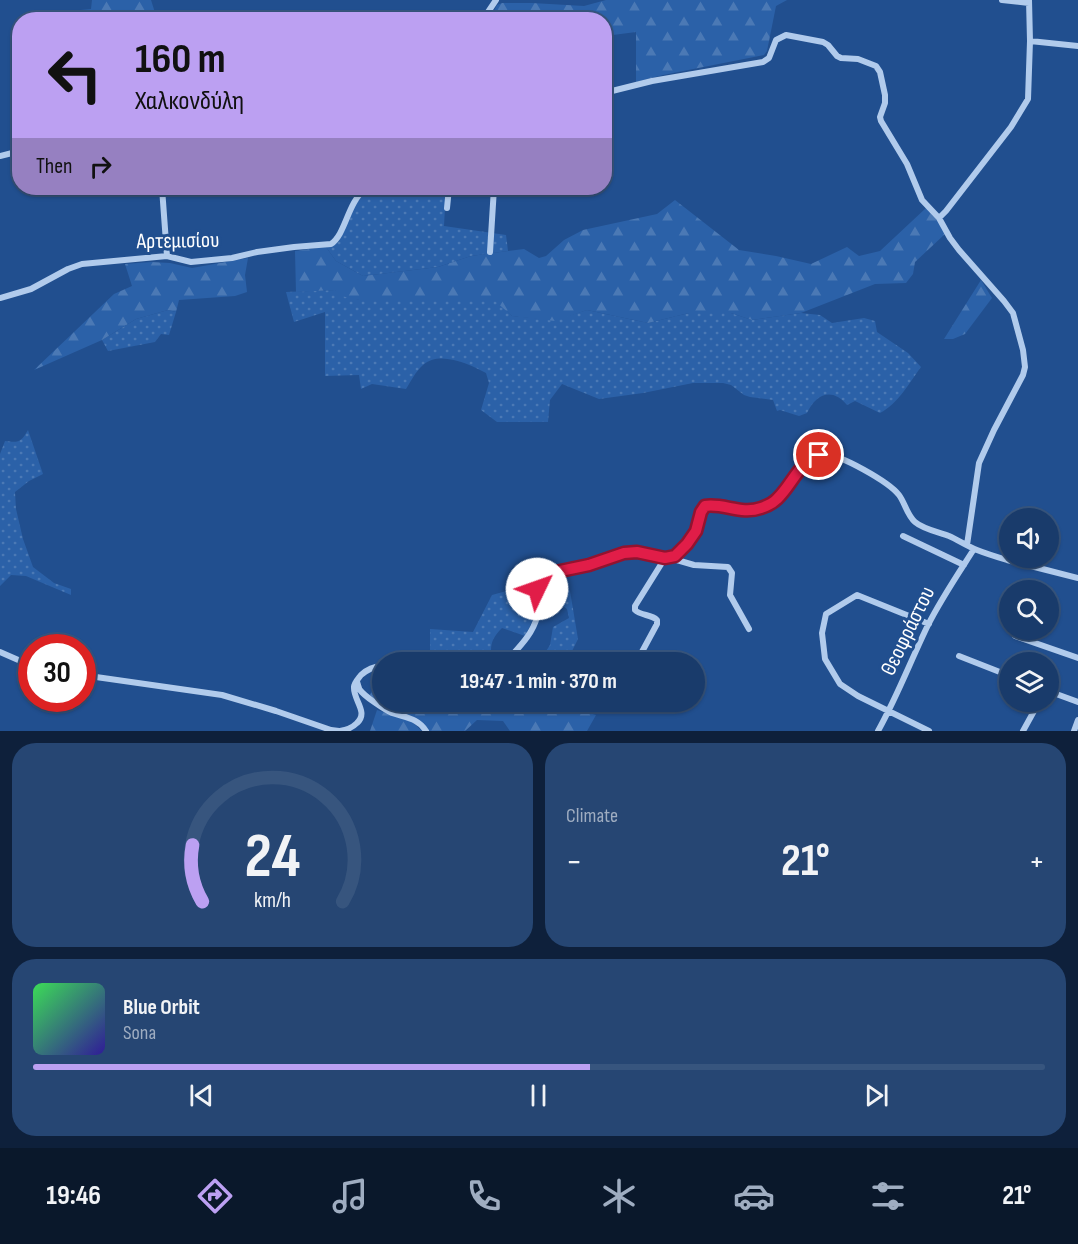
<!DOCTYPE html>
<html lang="en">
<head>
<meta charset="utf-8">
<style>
	body { margin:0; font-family:"Sofia Sans Condensed",sans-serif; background:#264673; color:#f1f3f6; height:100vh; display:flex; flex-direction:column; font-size:22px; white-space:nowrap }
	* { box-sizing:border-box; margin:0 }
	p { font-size:20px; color:#9fadc1 }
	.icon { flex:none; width:33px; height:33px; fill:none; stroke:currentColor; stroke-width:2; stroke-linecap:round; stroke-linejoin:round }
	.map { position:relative; height:731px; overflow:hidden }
	.sheet { display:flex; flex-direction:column; gap:12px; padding:12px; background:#0e203b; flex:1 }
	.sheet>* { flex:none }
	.banner { position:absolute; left:12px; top:12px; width:600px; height:183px; border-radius:24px; box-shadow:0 2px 4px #0004,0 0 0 2px #37557e; background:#bca0f2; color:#111; overflow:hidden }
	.tools { position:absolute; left:999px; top:508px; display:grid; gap:12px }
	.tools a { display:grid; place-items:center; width:60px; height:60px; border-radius:50%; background:#193b6b; box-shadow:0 2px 4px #0004,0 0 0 2px #37557e; font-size:30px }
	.speed { position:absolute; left:18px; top:634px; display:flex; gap:12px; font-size:30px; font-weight:700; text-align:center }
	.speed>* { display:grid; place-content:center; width:78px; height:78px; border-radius:50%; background:#193b6b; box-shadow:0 2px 4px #0004,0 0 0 2px #37557e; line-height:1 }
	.speed .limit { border:9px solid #d22; background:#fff; color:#111 }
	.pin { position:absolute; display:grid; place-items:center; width:51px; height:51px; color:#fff; margin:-26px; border:3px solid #fff; border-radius:50%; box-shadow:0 2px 6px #0007 }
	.me { position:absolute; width:66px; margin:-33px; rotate:48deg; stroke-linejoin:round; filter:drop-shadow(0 0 4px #0008) }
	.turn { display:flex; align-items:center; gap:21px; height:126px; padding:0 24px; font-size:27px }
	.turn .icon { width:78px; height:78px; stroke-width:2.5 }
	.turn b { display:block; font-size:42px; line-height:51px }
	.then { display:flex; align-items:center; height:57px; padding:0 24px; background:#0003; gap:12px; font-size:22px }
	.big { font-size:45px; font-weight:700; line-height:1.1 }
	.sheet .tile { flex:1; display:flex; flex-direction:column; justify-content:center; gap:9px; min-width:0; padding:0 21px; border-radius:24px; background:#264673 }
	.sheet .dial { align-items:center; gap:0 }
	.dial svg { height:156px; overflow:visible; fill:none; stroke:#37557e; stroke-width:7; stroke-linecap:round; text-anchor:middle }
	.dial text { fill:#f1f3f6; stroke:none }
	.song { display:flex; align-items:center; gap:18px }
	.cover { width:72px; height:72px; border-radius:9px; background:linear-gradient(135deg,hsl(130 70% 55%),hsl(250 70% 35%)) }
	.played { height:6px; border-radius:3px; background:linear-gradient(90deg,#bca0f2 55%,#37557e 55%) }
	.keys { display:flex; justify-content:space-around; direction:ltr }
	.heat { display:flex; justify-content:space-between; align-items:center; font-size:33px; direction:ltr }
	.sheet .tiles { flex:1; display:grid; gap:12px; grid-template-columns:1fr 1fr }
	.tile:last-child { grid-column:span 2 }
	.trip { position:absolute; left:372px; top:652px; width:333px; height:60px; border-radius:30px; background:#193b6b; box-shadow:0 2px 4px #0004,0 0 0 2px #37557e; font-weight:700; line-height:60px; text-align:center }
	.tab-bar { display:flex; height:96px; justify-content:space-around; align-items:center; background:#0a182b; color:#9fadc1 }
	.tab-bar .icon { width:42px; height:42px }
	.tab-bar .current { color:#bca0f2 }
	.tab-bar b { font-size:27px; color:#f1f3f6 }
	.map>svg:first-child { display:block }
	.grass { fill:url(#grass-dots) }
	.forest { fill:url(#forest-firs) }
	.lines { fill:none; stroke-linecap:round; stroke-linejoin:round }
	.street { stroke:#b1cbec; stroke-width:6 }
	.route-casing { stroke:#92132f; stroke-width:15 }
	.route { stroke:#e11d48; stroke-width:10 }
	.labels { text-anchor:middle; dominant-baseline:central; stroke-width:6; stroke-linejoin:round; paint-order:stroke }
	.street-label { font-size:22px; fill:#fff; stroke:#214f8f }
</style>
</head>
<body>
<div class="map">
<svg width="1078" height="731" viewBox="0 0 1078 731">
	<defs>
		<pattern id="grass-dots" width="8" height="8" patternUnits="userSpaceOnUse" patternTransform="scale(1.5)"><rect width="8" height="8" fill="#2b61a8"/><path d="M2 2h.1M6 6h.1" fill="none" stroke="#4b79b5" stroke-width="1.8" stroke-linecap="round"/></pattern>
		<pattern id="forest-firs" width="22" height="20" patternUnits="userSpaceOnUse" patternTransform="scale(1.5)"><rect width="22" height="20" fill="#2b61a8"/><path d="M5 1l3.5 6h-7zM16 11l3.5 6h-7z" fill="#4b79b5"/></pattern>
	</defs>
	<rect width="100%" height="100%" fill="#214f8f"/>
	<!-- grass -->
	<path class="grass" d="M370,188H446L444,226L506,235L508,251L471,256L438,267L363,276L336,261L326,247L336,243L339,241C349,223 353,202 370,188Z
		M335,290L359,300H495L512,316L555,320L587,310L648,323L689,313H731L752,320L801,313L820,315L832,323L864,318L875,321L877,332L908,353L921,367C909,383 898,404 880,413L855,401L847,405C832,387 816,394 807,413L799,416L780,410L777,411L773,400L750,397L744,395L731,385L723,383H693L643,393L599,399L562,384L550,400L548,422H497L481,410L489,383L486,373C470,364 439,350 423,365C416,371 411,381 406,389L372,384L361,389L359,375L325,376V312L294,322L286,292Z
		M168,310L176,312L169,335L161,334L155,342L108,351L102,340L136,319Z
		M28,430L43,474L29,481L15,492L16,509L23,539L33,567L54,583L71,589V595L26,576L11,575L0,586V454L5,441C19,443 21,442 28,430Z
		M550,574L564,587L570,591L578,639L566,663H542L539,662L550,645L553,627L569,618L567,609L558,602L542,603L541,582Z
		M531,584L536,604L533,620L525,636L502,628C490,640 490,646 492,663H446V656L430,652V629L473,632L492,595Z"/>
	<!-- forest -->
	<path class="forest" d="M92,0H151L157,19H63L62,15L51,19H32L50,13L91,9Z
		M606,0H787L776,6L767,51L764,55L663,75L636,82V32L605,36L604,20H489L497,5L502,3H532L584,6Z
		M675,200L739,250L776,256L811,264L847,247L859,256L880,251L926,208L939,222L945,234L915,262L913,274L906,283L875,284L801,313L752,320L731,313H689L648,323L587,310L555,321L512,316L494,300H359L341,296L335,290L296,292L295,251L326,247L336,261L363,276L438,267L471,256L524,249L539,258L546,256L564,240L583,230L657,214Z
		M248,258L245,275L247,292L235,296L179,300L176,312L168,310L136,319L102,340L34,370L114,294L132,286L125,264L151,262L170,263L192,268Z
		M981,280L992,298L965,334L953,339H944Z
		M382,685V702H550L596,715L587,731H510L503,721L477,720L465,731H429C418,714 406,718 390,710C383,706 376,700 370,695L374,687Z
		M377,710L411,721L422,731H370Z"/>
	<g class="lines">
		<!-- street -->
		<path class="street" d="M1002,0L1029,3
			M480,20L486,15L496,0
			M1030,41L1078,46
			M604,93L652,81L763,62L769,58L776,40L786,35L823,42L828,45L837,56L841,58L858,59L876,66L880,72L885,95V103L880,117L881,121L907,164L922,200L939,218L950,238L959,250L1004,301L1013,313L1023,350L1025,367L1023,375L994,430L979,463L967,545
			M0,156L20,151
			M162,188L167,256
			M447,208L449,188
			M939,218L946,211L1011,127L1028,99L1030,41L1029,0
			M490,252L494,188
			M0,298L31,289L68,269L82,264L167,256L191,262L232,258L257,252L294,247L331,244C346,234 347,203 366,188
			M903,536L964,565
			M670,558L694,565L728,567L732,573L730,595L749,629
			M929,624L857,595L826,614L822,633L825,659L840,684L858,696L929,731
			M1015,636L1078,658
			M0,652L32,666
			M615,654L631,663
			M959,656L1010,676
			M505,663C517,649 532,636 537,617C541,601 530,584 546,574C560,571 574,569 587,565C602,561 617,553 632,552C647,551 664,563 677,554C686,547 694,537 698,528C701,520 699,513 705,506C711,505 717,506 723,508C738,511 753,512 768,505C787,496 801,455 823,454C840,454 889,482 899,495C905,503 907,515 915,522C923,529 938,532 949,536C958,540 967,546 977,550C987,554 997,557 1007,560C1031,566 1054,572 1078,578
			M634,663L637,661L657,624V620C651,614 641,616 635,610V606L665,558
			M82,675L222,695L276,711L331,730L339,731
			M357,681C357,682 359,689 360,690C364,696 385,710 392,713C406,718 418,718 426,731
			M1048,691L1078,702
			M340,731C346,730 352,728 357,723C369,712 353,700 354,687C354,683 358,679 361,675C368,669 373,667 382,666
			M878,731C897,697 911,660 928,625C941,599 958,574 974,549
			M1023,731L1039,702
			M1074,731L1078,720"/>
	</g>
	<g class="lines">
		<!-- route casing -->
		<g class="route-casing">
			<path id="route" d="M537,589L538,580L546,574L589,565L624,553L637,552L665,558L675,556L687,544L696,531L701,512L705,506C724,503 741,515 761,508C767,506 773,503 777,499C792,485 799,462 819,455"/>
		</g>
		<!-- route -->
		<use href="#route" class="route"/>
	</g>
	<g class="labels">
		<!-- street labels -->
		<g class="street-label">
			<text transform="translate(178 241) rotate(-1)">Αρτεμισίου</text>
			<text transform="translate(908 631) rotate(-64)">Θεοφράστου</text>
		</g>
	</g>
</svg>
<div class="tools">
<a><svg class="icon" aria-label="sound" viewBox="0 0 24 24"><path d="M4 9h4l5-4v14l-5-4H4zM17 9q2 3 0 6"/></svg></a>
<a><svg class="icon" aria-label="search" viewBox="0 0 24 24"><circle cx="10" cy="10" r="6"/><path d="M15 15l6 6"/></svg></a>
<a><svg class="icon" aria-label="layers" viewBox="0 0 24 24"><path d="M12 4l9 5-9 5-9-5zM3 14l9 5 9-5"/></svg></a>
</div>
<div class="speed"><div class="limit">30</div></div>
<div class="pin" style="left:819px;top:455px;background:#d93025"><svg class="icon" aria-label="arrive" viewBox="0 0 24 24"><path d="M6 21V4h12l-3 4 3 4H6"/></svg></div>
<svg class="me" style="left:537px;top:589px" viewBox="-20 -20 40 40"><circle r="19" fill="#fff"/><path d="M0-13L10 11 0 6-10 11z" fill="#e11d48"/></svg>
<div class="trip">19:47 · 1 min · 370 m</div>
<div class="banner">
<div class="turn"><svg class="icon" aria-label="left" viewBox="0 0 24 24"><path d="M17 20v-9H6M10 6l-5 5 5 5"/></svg><div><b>160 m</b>Χαλκονδύλη</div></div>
<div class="then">Then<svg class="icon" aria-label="right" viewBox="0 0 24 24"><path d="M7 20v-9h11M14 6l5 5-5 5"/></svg></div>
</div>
</div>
<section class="sheet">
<div class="tiles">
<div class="tile dial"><svg viewBox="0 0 100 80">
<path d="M14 69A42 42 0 1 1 86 69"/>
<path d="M14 69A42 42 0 0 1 9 40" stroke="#bca0f2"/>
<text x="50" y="56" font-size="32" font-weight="700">24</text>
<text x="50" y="72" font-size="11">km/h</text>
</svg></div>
<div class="tile"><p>Climate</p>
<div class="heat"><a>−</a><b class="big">21°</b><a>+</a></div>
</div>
<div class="tile">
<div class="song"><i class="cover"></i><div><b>Blue Orbit</b><p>Sona</p></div></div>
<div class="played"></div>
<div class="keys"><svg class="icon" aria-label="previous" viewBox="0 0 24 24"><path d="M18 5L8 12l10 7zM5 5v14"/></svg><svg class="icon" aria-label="pause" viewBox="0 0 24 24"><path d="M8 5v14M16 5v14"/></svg><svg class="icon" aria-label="next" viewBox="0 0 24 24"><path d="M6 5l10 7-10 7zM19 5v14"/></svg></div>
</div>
</div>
</section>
<nav class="tab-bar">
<b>19:46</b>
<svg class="icon current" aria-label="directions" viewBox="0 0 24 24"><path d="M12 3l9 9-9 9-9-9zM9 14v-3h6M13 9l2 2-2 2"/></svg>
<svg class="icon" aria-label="music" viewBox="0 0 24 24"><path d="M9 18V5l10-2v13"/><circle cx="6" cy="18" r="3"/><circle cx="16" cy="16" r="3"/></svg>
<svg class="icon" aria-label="phone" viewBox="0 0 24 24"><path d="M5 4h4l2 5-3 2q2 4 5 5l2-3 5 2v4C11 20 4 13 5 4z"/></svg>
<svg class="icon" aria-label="climate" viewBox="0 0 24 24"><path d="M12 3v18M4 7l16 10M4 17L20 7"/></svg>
<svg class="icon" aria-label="car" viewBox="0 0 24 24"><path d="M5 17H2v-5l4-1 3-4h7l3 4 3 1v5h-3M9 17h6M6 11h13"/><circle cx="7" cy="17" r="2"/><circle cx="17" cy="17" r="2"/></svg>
<svg class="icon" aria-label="filters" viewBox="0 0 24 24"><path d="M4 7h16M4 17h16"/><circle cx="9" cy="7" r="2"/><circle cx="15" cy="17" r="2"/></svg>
<b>21°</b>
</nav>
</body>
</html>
